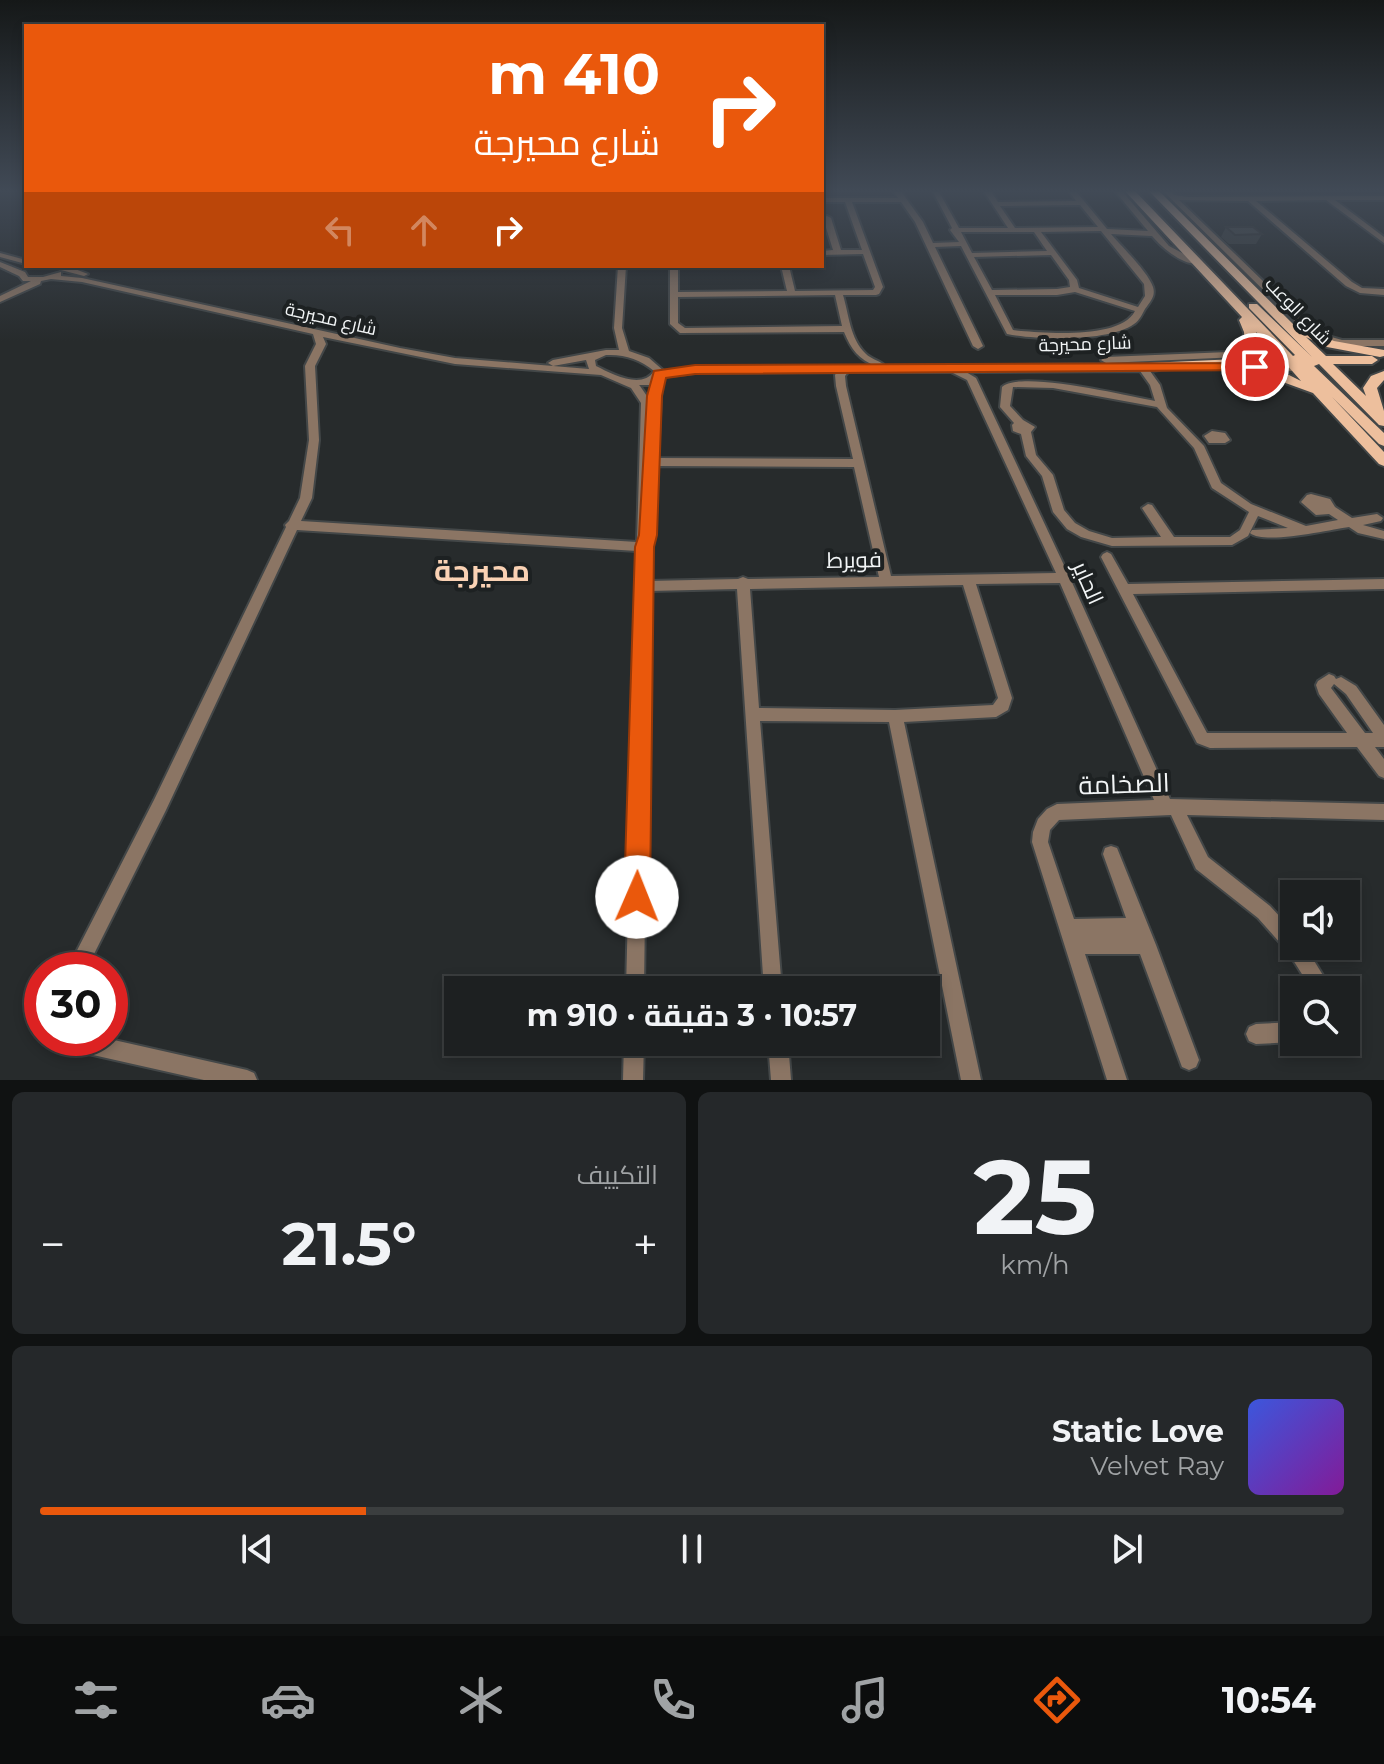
<!DOCTYPE html>
<html lang="ar">
<head>
<meta charset="utf-8">
<style>
	body { margin:0; font-family:Montserrat,Cairo,sans-serif; background:#25282a; color:#f1f3f6; direction:rtl; height:100vh; display:flex; flex-direction:column; font-size:30px; white-space:nowrap }
	* { box-sizing:border-box; margin:0 }
	p { font-size:26px; color:#a0a3a5 }
	.icon { flex:none; width:44px; height:44px; fill:none; stroke:currentColor; stroke-width:2; stroke-linecap:round; stroke-linejoin:round }
	.map { position:relative; height:1080px; overflow:hidden; direction:ltr }
	.drawer { display:flex; flex-direction:column; gap:12px; padding:12px; background:#101212; flex:1 }
	.drawer>* { flex:none }
	.hud { position:absolute; left:24px; top:24px; width:800px; height:244px; border-radius:0px; box-shadow:0 4px 12px #0003,0 0 0 2px #3b3e3f; direction:rtl; background:#ea580c; color:#fff; overflow:hidden }
	.fabs { position:absolute; left:1280px; top:880px; display:grid; gap:16px }
	.fabs a { display:grid; place-items:center; width:80px; height:80px; border-radius:0px; background:#1d2021; box-shadow:0 4px 12px #0003,0 0 0 2px #3b3e3f; font-size:40px }
	.speed { position:absolute; left:24px; top:952px; display:flex; gap:16px; font-size:40px; font-weight:700; text-align:center }
	.speed>* { display:grid; place-content:center; width:104px; height:104px; border-radius:50%; background:#1d2021; box-shadow:0 4px 12px #0003,0 0 0 2px #3b3e3f; line-height:1 }
	.speed .limit { border:12px solid #d22; background:#fff; color:#111 }
	.pin { position:absolute; display:grid; place-items:center; width:68px; height:68px; color:#fff; margin:-34px; border:4px solid #fff; border-radius:50%; box-shadow:0 2px 8px #0007 }
	.me { position:absolute; width:88px; margin:-44px; rotate:1deg; stroke-linejoin:round; filter:drop-shadow(0 0 6px #0008) }
	.turn { display:flex; align-items:center; gap:28px; height:168px; padding:0 32px; font-size:36px }
	.turn .icon { width:104px; height:104px; stroke-width:2.5 }
	.turn b { display:block; font-size:56px; line-height:68px }
	.lanes { display:flex; align-items:center; height:76px; padding:0 32px; background:#0003; justify-content:center; gap:40px; direction:ltr }
	.lanes .off { opacity:.35 }
	.big { font-size:60px; font-weight:700; line-height:1.1 }
	.drawer .card { flex:1; display:flex; flex-direction:column; justify-content:center; gap:12px; min-width:0; padding:0 28px; border-radius:12px; background:#25282a }
	.drawer .dial { align-items:center; gap:0 }
	.dial b { font-size:104px; line-height:1 }
	.song { display:flex; align-items:center; gap:24px }
	.cover { width:96px; height:96px; border-radius:12px; background:linear-gradient(135deg,hsl(230 70% 55%),hsl(290 70% 35%)) }
	.played { height:8px; border-radius:4px; background:linear-gradient(90deg,#ea580c 25%,#3b3e3f 25%) }
	.keys { display:flex; justify-content:space-around; direction:ltr }
	.heat { display:flex; justify-content:space-between; align-items:center; font-size:44px; direction:ltr }
	.drawer .tiles { flex:1; display:grid; gap:12px; grid-template-columns:1fr 1fr }
	.card:last-child { grid-column:span 2 }
	.trip { position:absolute; left:444px; top:976px; width:496px; height:80px; border-radius:0px; background:#1d2021; box-shadow:0 4px 12px #0003,0 0 0 2px #3b3e3f; font-weight:700; line-height:80px; text-align:center; direction:rtl }
	.dock { display:flex; height:128px; justify-content:space-around; align-items:center; background:#0c0d0d; color:#a0a3a5 }
	.dock .icon { width:56px; height:56px }
	.dock .on { color:#ea580c }
	.dock b { font-size:36px; color:#f1f3f6 }
	.map>svg:first-child { display:block }
	.lines { fill:none; stroke-linecap:round; stroke-linejoin:round }
	.minor-casing { stroke:#434748; stroke-width:4 }
	.major-casing { stroke:#434748; stroke-width:4 }
	.minor { fill:#8b7564; fill-rule:evenodd }
	.major { fill:#edbf9d; fill-rule:evenodd }
	.wall { fill:#3a3e3f }
	.building { fill:#444849; stroke:#303233; stroke-width:2 }
	.route { fill:#ea580c; stroke:#983908; stroke-width:2 }
	.labels { text-anchor:middle; dominant-baseline:central; stroke-width:8; stroke-linejoin:round; paint-order:stroke }
	.far-street-label { font-size:18px; fill:#f2f5f6; stroke:#1d2122 }
	.street-label { font-size:22px; fill:#f2f5f6; stroke:#1d2122 }
	.near-street-label { font-size:26px; fill:#f2f5f6; stroke:#1d2122 }
	.district-label { font-size:30px; font-weight:bold; fill:#fad2b4; stroke:#1d2122 }
</style>
</head>
<body>
<div class="map">
<svg width="1384" height="1080" viewBox="0 0 1384 1080">
	<rect width="100%" height="100%" fill="#272b2c"/>
	<g class="lines">
		<!-- minor casing -->
		<g class="minor-casing">
			<path id="minor" d="M893,190H900L923,222L933,243L959,242L950,230L952,228L932,190H938L959,228H1008L983,190H990L998,202L1076,201L1068,190H1075L1107,229L1148,231L1114,190H1121L1169,246L1201,263C1186,268 1162,248 1152,236L1111,234C1122,247 1148,272 1153,287C1156,296 1150,302 1145,309C1142,314 1140,320 1134,324C1109,342 1037,340 1007,334L961,246L935,247L983,346L978,349L973,346L915,222L901,202H852L883,287L879,294L876,295H843C849,315 850,339 866,354C871,359 878,360 883,364L880,366L1142,364L1159,366V370L1150,371L1160,385L1167,408L1204,446L1221,483L1251,504L1306,526L1338,520L1329,514L1316,515L1301,502L1307,495L1311,494L1330,499L1335,507L1352,518L1377,514L1383,518L1381,521L1363,525L1384,531V539L1358,533L1349,527C1328,530 1264,545 1250,533L1252,530L1288,528L1258,516L1248,536L1232,545L1112,546L1081,537L1067,529L1053,512L1042,476L1026,456L1021,434L1013,431L1012,425L1014,423L1000,407L1002,387C1020,370 1127,396 1155,401L1150,385L1140,371L966,372L976,378L1070,578L1170,799L1384,804V820L1187,815L1208,857L1270,906L1294,932V946H1305L1332,990H1312L1288,952L1258,918L1196,869L1171,815L1059,820L1050,830L1048,842L1074,919L1126,918L1103,854L1105,848L1111,846L1117,848L1156,945L1199,1060L1196,1067L1189,1070L1182,1067L1140,954H1085L1127,1080H1107L1032,842L1033,832L1038,819L1047,809L1057,804L1154,800L1060,583L976,584L1012,698L1008,710L996,717L904,722L981,1080H961L889,722L760,721L782,990H764L737,589L649,591L644,990H626L637,551L297,530L166,810L86,970H67L154,800L286,527L285,525L289,521L300,498L309,440L305,366L316,344L313,334L82,282L51,279L41,281L40,284L0,302V296L31,281H23L19,276L0,267V262L25,272L28,277H43L61,272V276L82,278L400,348L455,358L589,369L586,360L553,366L548,363L553,360L606,350H619L614,328L618,266H626L622,328L629,351L649,358L664,371L695,367L876,366C859,360 851,349 844,332L680,333L670,324V266H678V292L787,291L781,266H789L795,291L873,290L875,287L863,254L822,255V251L833,250L823,218L827,216L831,218L841,250H862L845,202H822V198H898ZM1080,205L1098,227L1015,228L1000,206ZM1101,231L1144,284L1145,296L1138,307L1079,288L1077,280L1041,232ZM961,232H1034L1047,251L972,253ZM1051,255L1069,280L1070,287L1057,289L992,290L974,257ZM1075,292L1135,311C1121,339 1048,333 1021,331L1013,330L995,295H1057ZM835,295L842,326L685,328L678,323V297ZM323,337L455,364L601,375L631,388L641,403L637,542L301,521L312,498L319,440L315,366L326,344ZM606,355C624,354 640,359 654,371C642,390 612,374 596,366L595,360ZM837,372L835,375L836,386L853,459L658,458L662,377L695,373ZM848,372H951L967,380L1056,573L891,576L846,386L845,376ZM639,385H652L651,402L640,386ZM1013,387L1053,388L1157,407L1194,448L1212,488L1249,512L1240,530L1230,537H1174L1152,505L1148,504L1142,508L1161,537L1112,538L1089,531L1075,523L1064,510L1053,475L1036,455L1031,432L1035,427L1023,420L1010,406ZM658,466L854,467L879,577L748,579L743,577L738,579L649,581L650,496L655,495L657,492ZM963,585L998,698L993,705L895,710L759,708L750,589Z
				M1162,190H1169L1174,195L1187,197L1384,196V200H1335L1384,237V243L1326,200L1256,201L1352,282L1362,288L1384,289V295L1360,293L1346,286L1248,201L1179,200L1317,333L1342,340H1384V346H1342L1311,337Z
				M0,253L26,260V264L0,257Z
				M61,266H67L88,274L84,276L61,270Z
				M1281,350L1284,351V355L1106,363L1101,360L1106,357Z
				M1234,364L1295,365L1300,368L1295,371L1231,369L1229,367Z
				M1212,431L1225,433L1230,440L1225,443H1209L1204,436Z
				M1107,552L1111,554L1128,584L1384,579V589L1133,594L1207,733H1347L1319,694L1316,685L1318,681L1329,674L1334,676L1336,679L1341,677L1356,686L1384,725V747H1375L1384,759V778L1379,776L1357,747L1210,748L1197,743L1101,557L1103,554ZM1334,684L1346,694L1373,733H1365L1331,688Z
				M1294,1022V1042L1256,1044L1249,1041L1246,1034L1249,1027L1256,1024Z
				M52,1038H105L247,1070L254,1073L257,1080H204L62,1048L55,1045Z
				M624,1042H644L643,1080H623Z
				M768,1042H788L791,1080H771Z"/>
		</g>
		<!-- major casing -->
		<g class="major-casing">
			<path id="major" d="M1124,190H1134L1293,356L1295,355L1249,308V304H1257L1312,357L1148,190H1158L1293,324L1334,341L1384,350V356L1380,357L1327,347L1306,337L1326,356H1372L1378,360L1372,364H1333L1366,396L1363,388L1371,376L1384,371V380L1377,388L1384,411V426L1379,425L1319,364L1314,366L1384,433V446L1379,444L1332,397L1384,452V466L1379,464L1313,393L1280,381L1234,372L1233,367L1144,370L1142,367L1148,363L1237,359L1234,356L1245,345L1244,332L1239,320L1242,317ZM1256,332L1279,357L1244,359L1257,346ZM1286,364L1301,381L1289,375L1243,366Z"/>
		</g>
		<!-- minor -->
		<use href="#minor" class="minor"/>
		<!-- major -->
		<use href="#major" class="major"/>
	</g>
	<!-- wall -->
	<path class="wall" d="M1226,227L1262,234L1256,244H1229L1221,237Z"/>
	<!-- building -->
	<path class="building" d="M1226,227H1253L1262,234L1235,235Z"/>
	<!-- sky -->
	<linearGradient id="sky" x2="0" y2="1"><stop stop-color="#151818"/><stop offset="0.56" stop-color="#414a56"/><stop offset="1" stop-color="#414a56" stop-opacity="0"/></linearGradient>
	<rect width="1384" height="341" fill="url(#sky)"/>
	<!-- route -->
	<path class="route" d="M1255,363L1260,364V370L695,374L666,378L662,396L657,535L654,547L650,897L646,906L637,910L627,906L624,897L635,547L639,535L647,396L654,371L695,365Z"/>
	<g class="labels">
		<!-- far-street labels -->
		<g class="far-street-label">
			<text transform="translate(1298 311) rotate(46)">شارع الوعب</text>
			<text transform="translate(331 319) rotate(13)">شارع محيرجة</text>
			<text transform="translate(1085 344) rotate(-2)">شارع محيرجة</text>
		</g>
		<!-- street labels -->
		<g class="street-label">
			<text transform="translate(854 560) rotate(-1)">فويرط</text>
			<text transform="translate(1088 583) rotate(66)">الحاير</text>
		</g>
		<!-- near-street labels -->
		<g class="near-street-label">
			<text transform="translate(1124 784) rotate(-2)">الصخامة</text>
		</g>
		<!-- district labels -->
		<g class="district-label">
			<text x="482" y="570">محيرجة</text>
		</g>
	</g>
</svg>
<div class="fabs">
<a><svg class="icon" aria-label="sound" viewBox="0 0 24 24"><path d="M4 9h4l5-4v14l-5-4H4zM17 9q2 3 0 6"/></svg></a>
<a><svg class="icon" aria-label="search" viewBox="0 0 24 24"><circle cx="10" cy="10" r="6"/><path d="M15 15l6 6"/></svg></a>
</div>
<div class="speed"><div class="limit">30</div></div>
<div class="pin" style="left:1255px;top:367px;background:#d93025"><svg class="icon" aria-label="arrive" viewBox="0 0 24 24"><path d="M6 21V4h12l-3 4 3 4H6"/></svg></div>
<svg class="me" style="left:637px;top:897px" viewBox="-20 -20 40 40"><circle r="19" fill="#fff"/><path d="M0-13L10 11 0 6-10 11z" fill="#ea580c"/></svg>
<div class="trip">10:57 · 3 دقيقة · 910 m</div>
<div class="hud">
<div class="turn"><svg class="icon" aria-label="right" viewBox="0 0 24 24"><path d="M7 20v-9h11M14 6l5 5-5 5"/></svg><div><b>410 m</b>شارع محيرجة</div></div>
<div class="lanes"><svg class="icon off" aria-label="left" viewBox="0 0 24 24"><path d="M17 20v-9H6M10 6l-5 5 5 5"/></svg><svg class="icon off" aria-label="ahead" viewBox="0 0 24 24"><path d="M12 20V5M6 11l6-6 6 6"/></svg><svg class="icon" aria-label="right" viewBox="0 0 24 24"><path d="M7 20v-9h11M14 6l5 5-5 5"/></svg></div>
</div>
</div>
<section class="drawer">
<div class="tiles">
<div class="card dial"><b>25</b><p>km/h</p></div>
<div class="card"><p>التكييف</p>
<div class="heat"><a>−</a><b class="big">21.5°</b><a>+</a></div>
</div>
<div class="card">
<div class="song"><i class="cover"></i><div><b>Static Love</b><p>Velvet Ray</p></div></div>
<div class="played"></div>
<div class="keys"><svg class="icon" aria-label="previous" viewBox="0 0 24 24"><path d="M18 5L8 12l10 7zM5 5v14"/></svg><svg class="icon" aria-label="pause" viewBox="0 0 24 24"><path d="M8 5v14M16 5v14"/></svg><svg class="icon" aria-label="next" viewBox="0 0 24 24"><path d="M6 5l10 7-10 7zM19 5v14"/></svg></div>
</div>
</div>
</section>
<nav class="dock">
<b>10:54</b>
<svg class="icon on" aria-label="directions" viewBox="0 0 24 24"><path d="M12 3l9 9-9 9-9-9zM9 14v-3h6M13 9l2 2-2 2"/></svg>
<svg class="icon" aria-label="music" viewBox="0 0 24 24"><path d="M9 18V5l10-2v13"/><circle cx="6" cy="18" r="3"/><circle cx="16" cy="16" r="3"/></svg>
<svg class="icon" aria-label="phone" viewBox="0 0 24 24"><path d="M5 4h4l2 5-3 2q2 4 5 5l2-3 5 2v4C11 20 4 13 5 4z"/></svg>
<svg class="icon" aria-label="climate" viewBox="0 0 24 24"><path d="M12 3v18M4 7l16 10M4 17L20 7"/></svg>
<svg class="icon" aria-label="car" viewBox="0 0 24 24"><path d="M5 17H2v-5l4-1 3-4h7l3 4 3 1v5h-3M9 17h6M6 11h13"/><circle cx="7" cy="17" r="2"/><circle cx="17" cy="17" r="2"/></svg>
<svg class="icon" aria-label="filters" viewBox="0 0 24 24"><path d="M4 7h16M4 17h16"/><circle cx="9" cy="7" r="2"/><circle cx="15" cy="17" r="2"/></svg>
</nav>
</body>
</html>
